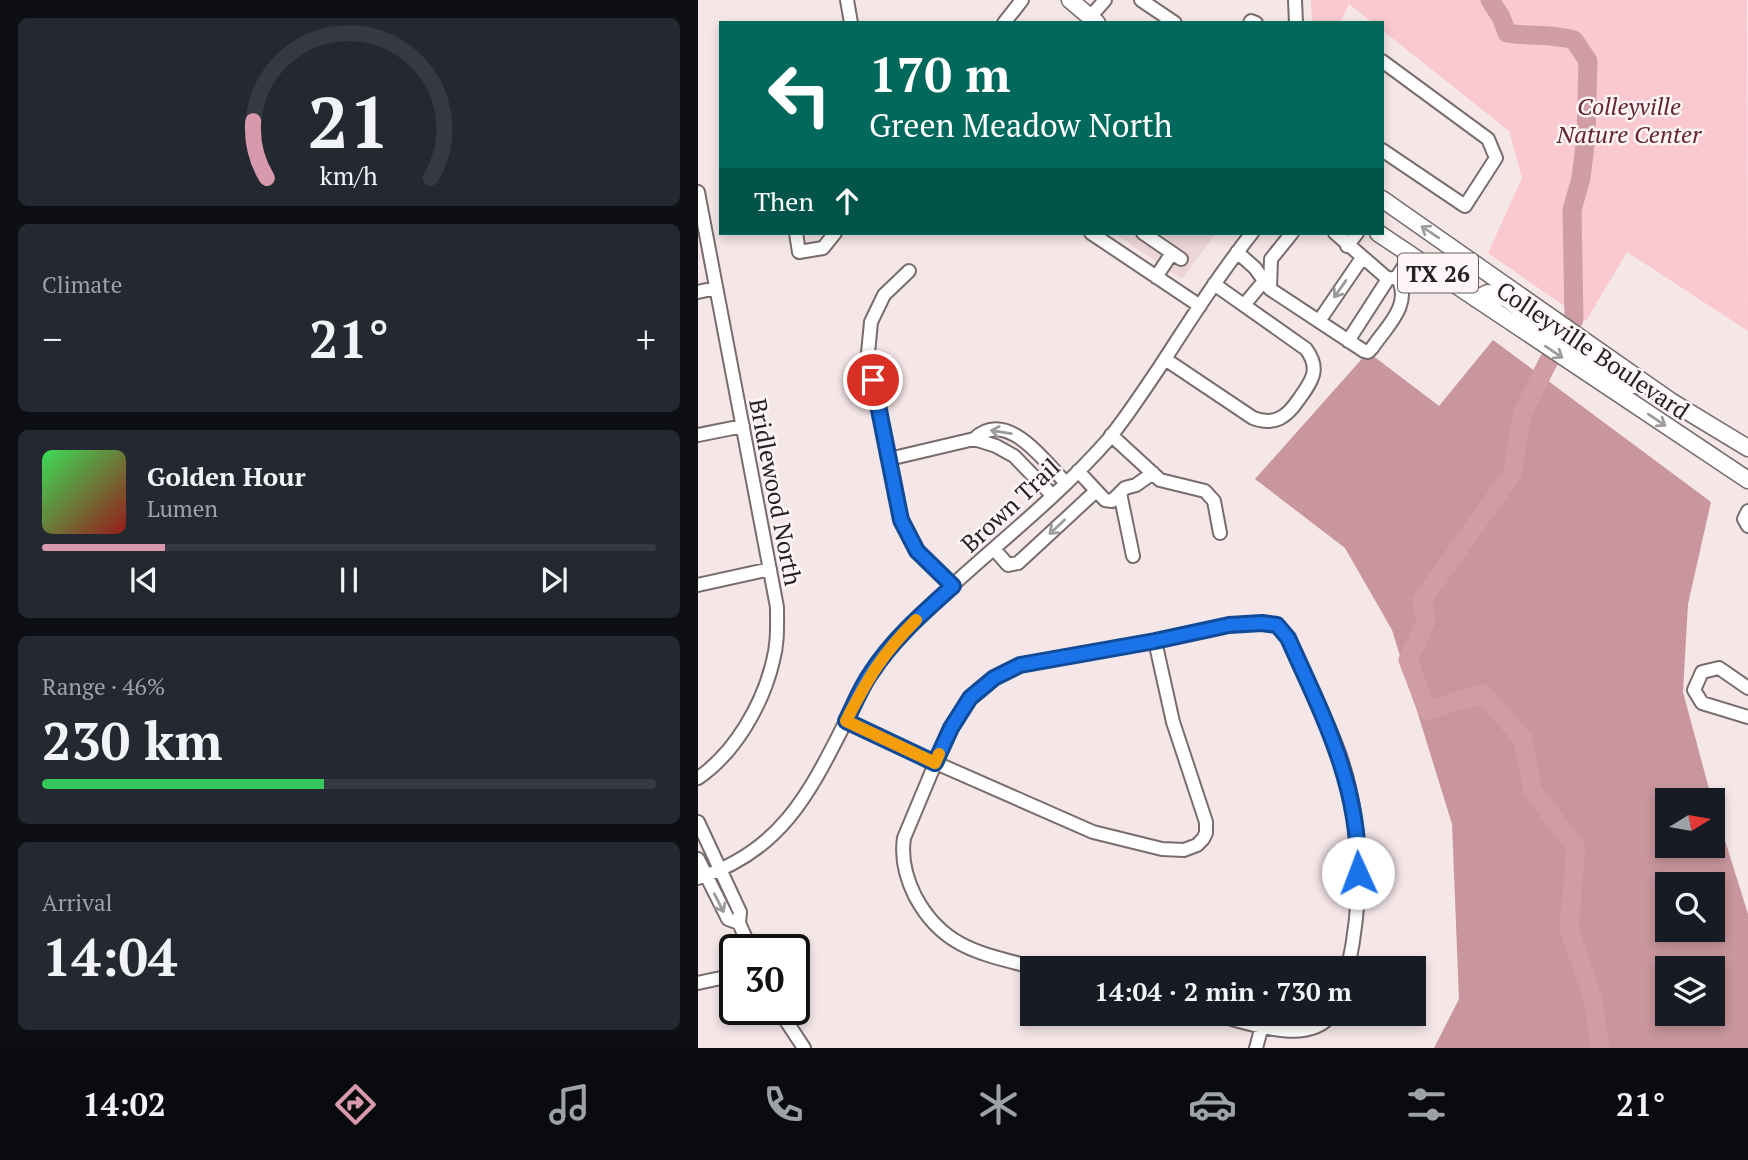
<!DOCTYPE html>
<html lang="en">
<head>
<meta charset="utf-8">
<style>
	body { margin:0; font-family:"PT Serif",serif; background:#242831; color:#f1f3f6; height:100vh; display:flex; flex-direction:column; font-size:26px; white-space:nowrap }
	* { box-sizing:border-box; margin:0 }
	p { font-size:23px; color:#9ea1a6 }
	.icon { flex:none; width:38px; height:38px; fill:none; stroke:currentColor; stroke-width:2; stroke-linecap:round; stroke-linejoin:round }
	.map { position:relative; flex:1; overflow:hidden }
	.sheet { display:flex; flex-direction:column; gap:18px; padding:18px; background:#0d0f14; width:698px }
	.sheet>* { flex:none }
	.top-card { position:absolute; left:21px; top:21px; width:665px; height:214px; border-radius:0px; box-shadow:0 4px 10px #0003; background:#00695c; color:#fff; overflow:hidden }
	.needle { width:46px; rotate:79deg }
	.buttons { position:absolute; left:957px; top:788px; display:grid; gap:14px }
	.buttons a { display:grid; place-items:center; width:70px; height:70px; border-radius:0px; background:#171b24; box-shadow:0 4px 10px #0003; font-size:35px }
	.speed { position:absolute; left:21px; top:934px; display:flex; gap:14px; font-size:35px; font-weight:700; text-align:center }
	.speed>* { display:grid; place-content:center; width:91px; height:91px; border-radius:50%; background:#171b24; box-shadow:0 4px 10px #0003; line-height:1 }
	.speed .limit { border:4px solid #111; border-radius:10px; background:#fff; color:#111 }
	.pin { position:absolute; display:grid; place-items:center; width:60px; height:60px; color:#fff; margin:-30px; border:4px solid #fff; border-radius:50%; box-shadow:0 2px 7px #0007 }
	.me { position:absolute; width:77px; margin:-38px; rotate:358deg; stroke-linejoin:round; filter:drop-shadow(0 0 5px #0008) }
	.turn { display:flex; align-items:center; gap:24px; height:147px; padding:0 35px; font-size:32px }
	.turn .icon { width:91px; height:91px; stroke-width:2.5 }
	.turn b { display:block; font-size:49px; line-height:60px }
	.then { display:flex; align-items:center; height:66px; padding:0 35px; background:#0003; gap:14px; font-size:26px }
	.big { font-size:52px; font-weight:700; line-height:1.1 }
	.sheet .card { flex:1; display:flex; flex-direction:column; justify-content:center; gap:10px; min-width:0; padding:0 24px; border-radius:10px; background:#242831 }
	.sheet .dial { align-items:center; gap:0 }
	.dial svg { height:182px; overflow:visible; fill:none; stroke:#363941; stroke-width:7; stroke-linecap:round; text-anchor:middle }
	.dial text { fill:#f1f3f6; stroke:none }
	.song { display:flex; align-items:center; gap:21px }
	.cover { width:84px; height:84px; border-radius:10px; background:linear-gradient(135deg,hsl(130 70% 55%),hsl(0 70% 35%)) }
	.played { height:7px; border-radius:4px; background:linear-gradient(90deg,#d999ad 20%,#363941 20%) }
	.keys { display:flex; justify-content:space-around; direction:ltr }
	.heat { display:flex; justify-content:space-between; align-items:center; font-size:38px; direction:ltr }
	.charge { height:10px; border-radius:5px; background:linear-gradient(90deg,#34c759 46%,#363941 0) }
	.trip { position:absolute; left:322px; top:956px; width:406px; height:70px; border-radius:0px; background:#171b24; box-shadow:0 4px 10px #0003; font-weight:700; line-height:70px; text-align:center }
	.tabs { display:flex; height:112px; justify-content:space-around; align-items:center; background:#090b0e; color:#9ea1a6 }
	.tabs .icon { width:49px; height:49px }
	.tabs .active { color:#d999ad }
	.tabs b { font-size:32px; color:#f1f3f6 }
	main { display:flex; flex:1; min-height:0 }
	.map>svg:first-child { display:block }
	.built { fill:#ecd5d7 }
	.green { fill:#f9c9cf }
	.forest { fill:#c8969c; fill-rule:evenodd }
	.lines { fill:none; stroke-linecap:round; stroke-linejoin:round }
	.river { stroke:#d09da4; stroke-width:19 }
	.minor-casing { stroke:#796c6d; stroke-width:16 }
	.major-casing { stroke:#796c6d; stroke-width:19 }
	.minor { stroke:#fff; stroke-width:12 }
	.major { stroke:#fff; stroke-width:16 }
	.oneway { stroke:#9d9b9c }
	.route-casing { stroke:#114b97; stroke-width:18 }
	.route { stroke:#1a73e8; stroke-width:12 }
	.slow { stroke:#f59e0b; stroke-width:12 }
	.labels { text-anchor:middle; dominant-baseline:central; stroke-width:5; stroke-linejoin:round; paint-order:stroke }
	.shield { fill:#fef5f6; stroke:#676162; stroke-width:2 }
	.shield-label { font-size:23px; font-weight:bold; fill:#262122 }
	.park-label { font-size:24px; font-style:italic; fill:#642633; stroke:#fef5f6 }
	.street-label { font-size:24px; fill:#262122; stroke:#fef5f6 }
</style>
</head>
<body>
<main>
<section class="sheet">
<div class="card dial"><svg viewBox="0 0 100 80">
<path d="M14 69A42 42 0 1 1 86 69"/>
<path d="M14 69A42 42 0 0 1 8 44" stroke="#d999ad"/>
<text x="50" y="56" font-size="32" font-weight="700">21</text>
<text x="50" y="72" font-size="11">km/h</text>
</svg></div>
<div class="card"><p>Climate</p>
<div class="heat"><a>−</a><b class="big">21°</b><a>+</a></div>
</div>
<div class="card">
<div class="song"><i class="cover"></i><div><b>Golden Hour</b><p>Lumen</p></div></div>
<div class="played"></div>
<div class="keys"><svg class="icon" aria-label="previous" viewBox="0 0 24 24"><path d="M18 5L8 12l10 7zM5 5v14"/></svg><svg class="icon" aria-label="pause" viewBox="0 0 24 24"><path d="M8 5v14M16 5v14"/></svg><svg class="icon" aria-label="next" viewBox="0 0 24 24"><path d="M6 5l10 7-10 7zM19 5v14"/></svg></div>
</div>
<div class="card"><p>Range · 46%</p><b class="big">230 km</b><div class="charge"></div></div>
<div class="card"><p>Arrival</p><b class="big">14:04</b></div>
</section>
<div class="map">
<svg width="1050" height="1048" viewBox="0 0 1050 1048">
	<rect width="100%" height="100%" fill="#f5e6e8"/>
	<!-- built -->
	<path class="built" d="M416,233H518L484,279Z"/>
	<!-- green -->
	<path class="green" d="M613,0H1049L1050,331L929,252L888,321L790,253L824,178L811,131L684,30V23H675L651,4L642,23H614Z"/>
	<!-- forest -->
	<path class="forest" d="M795,340L1013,502L990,604L985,692L1014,800H970V845H1015V802L1050,914V1048H736L761,999L754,824L694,630L647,548L557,479L670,352L741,406ZM970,884H1015V929H970ZM970,968H1015V1013H970Z"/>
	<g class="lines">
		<!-- river -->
		<path class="river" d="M792,0L803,17L809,33C832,37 853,33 876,40L890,61L888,137L883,178L874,210L876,319L849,364L824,414L814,474L724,600L728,621L710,660L729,710L785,694L824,738L835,791L878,848L871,928L895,999L902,1048"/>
		<!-- minor casing -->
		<g class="minor-casing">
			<path id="minor" d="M149,0L153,23
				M443,0L477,23
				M597,0L598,23
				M393,16L407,0
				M306,23L324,0
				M552,23L553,21L558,23
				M684,61L790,139L798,158L767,206L684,150
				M0,192L79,607C79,625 80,643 75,661C65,704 37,753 0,778
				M98,233L101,252L125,248L137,233
				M393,233L502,306
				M445,233L483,259
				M637,233L690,279L699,277L713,255
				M649,246L659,233
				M539,252L557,268L572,289L666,351L670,352L674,348C689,326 715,304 699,277
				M211,271L186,295L173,322L170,353L203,520L219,551L255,586
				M458,277L474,253
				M572,289L573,259L594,233
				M0,292L18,288
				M546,305L566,281
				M621,321L664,258
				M650,341L690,279
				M467,359L555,418C577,426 589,417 601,399C614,381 623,369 608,349L516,284
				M0,435L45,426
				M413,435L462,480L507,491L516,501L522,533
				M276,439L298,446L316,456L354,495
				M191,459L276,439C309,408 345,460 368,483
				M380,471L407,500L414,501L427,488L438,485L455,473
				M422,493L435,556
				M1050,511L1046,519L1050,526
				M296,549L310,565L320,563L398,491
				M0,585L72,569
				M1050,688L1021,668L1004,672L996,690L1004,703L1050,717
				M148,721L238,763L395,832L464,849L486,850L499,845L505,839L508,833V822L475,722L457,641
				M0,822L42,912L41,923L53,950
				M0,859L30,919L41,923
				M0,878C85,851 113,790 150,717C161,695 171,672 187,653C254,576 341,518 409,441C428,418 444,393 461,368C491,322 520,276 554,233
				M338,968C285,954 245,949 217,896C208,878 203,858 206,838L252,728L272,698L296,678L322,665L457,641L532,625L564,623L579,625L590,638C608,677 628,716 642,756C665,823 665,899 650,968
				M0,983L37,975
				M81,1010L106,1048
				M513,1013C548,1022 610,1048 635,1013
				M558,1048L564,1026"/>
		</g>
		<!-- major casing -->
		<g class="major-casing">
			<path id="major" d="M372,0L399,23
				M684,199L974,402L1050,448
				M680,233L1050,480
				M778,299L790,293L807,298L923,379L933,385H946"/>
		</g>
		<!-- minor -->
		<use href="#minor" class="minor"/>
		<!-- major -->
		<use href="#major" class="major"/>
	</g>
	<!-- one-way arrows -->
	<defs><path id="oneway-shaft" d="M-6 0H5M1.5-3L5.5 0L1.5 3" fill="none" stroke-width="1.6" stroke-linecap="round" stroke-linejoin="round" transform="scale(1.75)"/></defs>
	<g class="oneway">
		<use href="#oneway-shaft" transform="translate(732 232) rotate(-146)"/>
		<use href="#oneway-shaft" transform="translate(642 289) rotate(125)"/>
		<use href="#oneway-shaft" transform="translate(856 352) rotate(34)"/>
		<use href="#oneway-shaft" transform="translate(959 420) rotate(34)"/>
		<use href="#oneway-shaft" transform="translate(303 432) rotate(-171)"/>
		<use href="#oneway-shaft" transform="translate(359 527) rotate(137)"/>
		<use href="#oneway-shaft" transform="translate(21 903) rotate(63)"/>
	</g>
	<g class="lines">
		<!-- route casing -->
		<g class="route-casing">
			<path id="route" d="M175,380L203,520L219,551L255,586C226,612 195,639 173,673C163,687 156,705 148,721L237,763L253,728L272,698L296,678L322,665L457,641L531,625L564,623L579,625L590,638C625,716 662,786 660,873"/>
		</g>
		<!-- route -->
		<use href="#route" class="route"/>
		<!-- slow -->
		<path class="slow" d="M218,620C184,654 170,678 148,721L237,763L241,754"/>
	</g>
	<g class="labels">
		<!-- shield labels -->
		<rect class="shield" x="700" y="253.5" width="80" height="39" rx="5"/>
		<g class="shield-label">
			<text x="740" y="273">TX 26</text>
		</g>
		<!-- park labels -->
		<g class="park-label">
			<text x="931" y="106">Colleyville<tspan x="931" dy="28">Nature Center</tspan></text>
		</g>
		<!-- street labels -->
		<g class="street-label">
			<text transform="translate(895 350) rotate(34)">Colleyville Boulevard</text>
			<text transform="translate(78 492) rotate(79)">Bridlewood North</text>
			<text transform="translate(312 505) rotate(-43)">Brown Trail</text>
		</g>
	</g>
</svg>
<div class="buttons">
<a><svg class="needle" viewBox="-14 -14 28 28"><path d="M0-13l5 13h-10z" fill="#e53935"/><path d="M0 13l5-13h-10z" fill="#9ea1a6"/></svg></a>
<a><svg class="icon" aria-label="search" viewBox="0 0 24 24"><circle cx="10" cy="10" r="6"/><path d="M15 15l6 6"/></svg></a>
<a><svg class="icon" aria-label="layers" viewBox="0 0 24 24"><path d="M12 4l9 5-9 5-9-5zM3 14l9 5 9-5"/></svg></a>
</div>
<div class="speed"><div class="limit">30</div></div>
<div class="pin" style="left:175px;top:380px;background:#d93025"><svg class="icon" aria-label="arrive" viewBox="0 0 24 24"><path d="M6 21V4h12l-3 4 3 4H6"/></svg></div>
<svg class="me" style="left:660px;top:873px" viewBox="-20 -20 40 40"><circle r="19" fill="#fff"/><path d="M0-13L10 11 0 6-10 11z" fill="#1a73e8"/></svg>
<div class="trip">14:04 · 2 min · 730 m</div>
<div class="top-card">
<div class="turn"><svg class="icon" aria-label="left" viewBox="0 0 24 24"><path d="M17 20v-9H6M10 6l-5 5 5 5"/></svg><div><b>170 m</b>Green Meadow North</div></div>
<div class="then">Then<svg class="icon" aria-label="ahead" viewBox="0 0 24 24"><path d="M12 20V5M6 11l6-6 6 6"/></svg></div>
</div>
</div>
</main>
<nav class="tabs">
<b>14:02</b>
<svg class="icon active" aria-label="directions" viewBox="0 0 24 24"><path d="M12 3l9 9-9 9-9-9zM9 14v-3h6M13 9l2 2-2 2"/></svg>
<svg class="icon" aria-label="music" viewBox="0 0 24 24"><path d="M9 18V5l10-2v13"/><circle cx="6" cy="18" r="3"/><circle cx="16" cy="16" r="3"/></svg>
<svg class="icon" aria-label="phone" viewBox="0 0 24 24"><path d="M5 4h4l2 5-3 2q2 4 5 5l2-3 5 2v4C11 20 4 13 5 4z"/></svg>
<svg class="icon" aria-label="climate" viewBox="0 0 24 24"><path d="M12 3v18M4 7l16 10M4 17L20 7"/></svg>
<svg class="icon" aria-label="car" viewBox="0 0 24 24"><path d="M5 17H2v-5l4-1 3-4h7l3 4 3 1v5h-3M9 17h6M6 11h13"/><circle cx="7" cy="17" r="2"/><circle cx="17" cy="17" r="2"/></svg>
<svg class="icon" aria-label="filters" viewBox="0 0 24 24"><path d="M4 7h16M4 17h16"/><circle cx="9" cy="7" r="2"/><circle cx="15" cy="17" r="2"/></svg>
<b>21°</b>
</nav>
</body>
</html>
